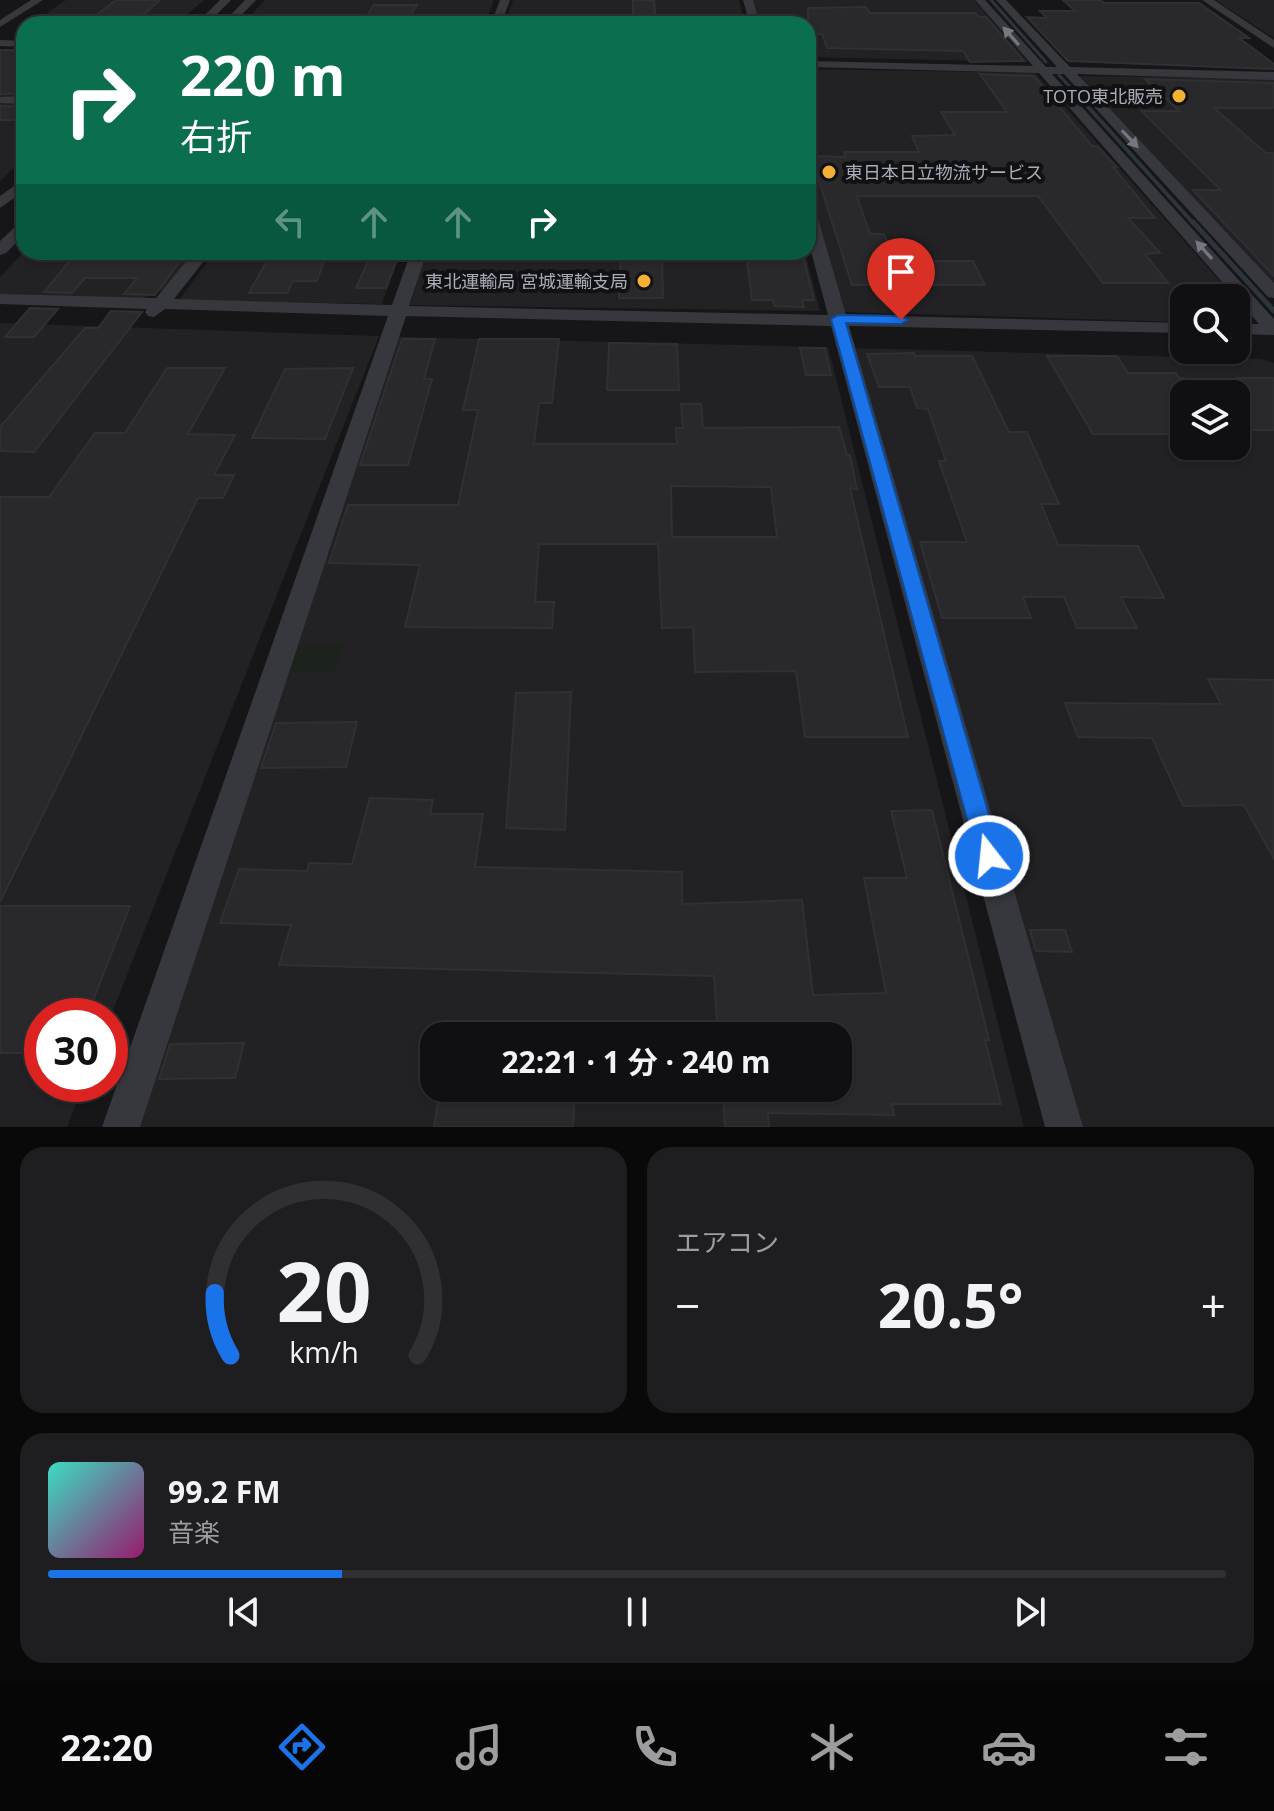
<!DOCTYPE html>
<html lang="ja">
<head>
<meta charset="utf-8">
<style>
	body { margin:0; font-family:"Open Sans","Noto Sans JP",sans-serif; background:#1e1e20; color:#f1f3f6; height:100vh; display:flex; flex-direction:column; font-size:30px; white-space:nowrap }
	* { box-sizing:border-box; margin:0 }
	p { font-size:26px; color:#9c9d9f }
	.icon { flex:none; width:44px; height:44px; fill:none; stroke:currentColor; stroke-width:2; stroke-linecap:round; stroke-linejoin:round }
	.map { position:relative; height:1127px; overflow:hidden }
	.details { display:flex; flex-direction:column; gap:20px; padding:20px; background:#09090a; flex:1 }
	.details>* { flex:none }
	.hud { position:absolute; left:16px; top:16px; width:800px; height:244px; border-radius:24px; box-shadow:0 2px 6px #0004,0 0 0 2px #303032; background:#0b6e4f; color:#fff; overflow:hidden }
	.controls { position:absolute; left:1170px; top:284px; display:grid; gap:16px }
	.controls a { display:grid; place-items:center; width:80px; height:80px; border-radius:16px; background:#101012; box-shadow:0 2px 6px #0004,0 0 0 2px #303032; font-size:40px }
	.speed { position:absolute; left:24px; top:998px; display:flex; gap:16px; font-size:40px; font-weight:700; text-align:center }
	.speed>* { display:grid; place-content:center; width:104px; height:104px; border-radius:50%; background:#101012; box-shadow:0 2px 6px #0004,0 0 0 2px #303032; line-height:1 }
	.speed .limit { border:12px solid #d22; background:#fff; color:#111 }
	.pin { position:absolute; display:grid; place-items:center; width:68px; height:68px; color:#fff; margin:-82px -34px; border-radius:50% 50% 50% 0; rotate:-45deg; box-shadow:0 0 8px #0007 }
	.pin .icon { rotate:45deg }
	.me { position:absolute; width:88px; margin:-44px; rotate:344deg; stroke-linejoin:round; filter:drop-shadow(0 0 6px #0008) }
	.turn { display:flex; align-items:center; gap:28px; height:168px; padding:0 32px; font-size:36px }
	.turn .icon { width:104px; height:104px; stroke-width:2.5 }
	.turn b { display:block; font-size:56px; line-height:68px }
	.lanes { display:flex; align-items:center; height:76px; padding:0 32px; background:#0003; justify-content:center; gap:40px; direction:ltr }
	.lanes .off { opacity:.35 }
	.big { font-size:60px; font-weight:700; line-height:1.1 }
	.details .widget { flex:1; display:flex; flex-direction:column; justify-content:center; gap:12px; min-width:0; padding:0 28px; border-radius:24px; background:#1e1e20 }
	.details .dial { align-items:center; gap:0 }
	.dial svg { height:208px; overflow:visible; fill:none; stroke:#303032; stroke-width:7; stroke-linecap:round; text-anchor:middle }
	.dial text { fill:#f1f3f6; stroke:none }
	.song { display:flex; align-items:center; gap:24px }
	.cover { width:96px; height:96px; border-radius:12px; background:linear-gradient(135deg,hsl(170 70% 55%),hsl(320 70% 35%)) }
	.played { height:8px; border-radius:4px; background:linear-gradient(90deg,#1a73e8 25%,#303032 25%) }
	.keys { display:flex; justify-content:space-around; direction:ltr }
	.heat { display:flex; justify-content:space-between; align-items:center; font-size:44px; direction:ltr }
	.details .tiles { flex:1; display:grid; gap:20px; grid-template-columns:1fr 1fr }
	.widget:last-child { grid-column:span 2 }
	.trip { position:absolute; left:420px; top:1022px; width:432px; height:80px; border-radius:24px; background:#101012; box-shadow:0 2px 6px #0004,0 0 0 2px #303032; font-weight:700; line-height:80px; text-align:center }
	.menu { display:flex; height:128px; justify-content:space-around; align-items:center; background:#060607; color:#9c9d9f }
	.menu .icon { width:56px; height:56px }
	.menu .active { color:#1a73e8 }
	.menu b { font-size:36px; color:#f1f3f6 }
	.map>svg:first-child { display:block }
	.built { fill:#222225; fill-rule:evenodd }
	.green { fill:#1c231d }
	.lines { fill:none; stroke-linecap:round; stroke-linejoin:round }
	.stream-far2 { stroke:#2c353c; stroke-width:3 }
	.stream-far1 { stroke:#2c353c; stroke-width:4 }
	.stream { stroke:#2c353c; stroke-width:5 }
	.building { fill:#29292c; stroke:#303034; stroke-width:2; fill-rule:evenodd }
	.minor { fill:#37383d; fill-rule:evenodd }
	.oneway { fill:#757881 }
	.route { fill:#1a73e8; stroke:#114b97; stroke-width:2 }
	.poi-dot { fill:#f2b134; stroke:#111113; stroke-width:3 }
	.labels { text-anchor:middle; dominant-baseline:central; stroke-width:8; stroke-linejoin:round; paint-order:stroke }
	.far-poi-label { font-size:18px; fill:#a8adb8; stroke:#111113; text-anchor:end }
</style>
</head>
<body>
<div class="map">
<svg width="1274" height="1127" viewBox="0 0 1274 1127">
	<rect width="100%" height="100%" fill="#161618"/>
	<!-- built -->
	<path class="built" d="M66,0H204L176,24H31Z
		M265,0H494L485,24H242Z
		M513,0H739L745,24H505Z
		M753,0H974L1028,62L808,57V24H760Z
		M1216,0H1274V38L1220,3Z
		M0,50L24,51V159L0,181Z
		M808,69L1035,73L1235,298H1184V322L844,312L808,189Z
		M1080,76L1274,79V284L1077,77Z
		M24,252H195L164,290L139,299L0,295V277Z
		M215,252H401L382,304L179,300Z
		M427,252H805L820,311L410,305Z
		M0,323L379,336L110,1018L42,1016V1084H84L67,1127H0Z
		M397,337L828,347L1024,1127H126ZM434,1036H838V1088H434Z
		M854,348L1261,359L1274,363V1127H1080ZM1184,394H1236V446H1184Z"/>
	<!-- green -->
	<path class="green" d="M296,646H343L335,672H287Z"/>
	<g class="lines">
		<!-- stream-far2 -->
		<path class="stream-far2" d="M991,0L1046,62
			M1059,75L1082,100"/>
		<!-- stream-far1 -->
		<path class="stream-far1" d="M1080,98L1194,224"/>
		<!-- stream -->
		<path class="stream" d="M1193,222L1274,311"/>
	</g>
	<!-- building -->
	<path class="building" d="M116,0H160L135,22H87Z
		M633,0H654L656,24H633Z
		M1063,0H1100L1105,3H1199L1249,38H1239L1274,64V69L1068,61L1027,17L1047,18L1040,11H1075Z
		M374,5H417L405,24H361Z
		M866,7L870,13H975L979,17H986L1024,61L970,62L963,51L827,48L822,34H808V8Z
		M0,50H24V93L0,94Z
		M980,74L1034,76L1092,146H1097L1117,167H1113L1155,218H1128L1160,253L1145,254L1168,283H1103L1038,196H857L870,234H884L896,261H973L985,285H852L811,156L845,157L844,152H919L912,136L955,135L941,112H1007Z
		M1145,79L1274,83V108H1214L1266,153H1274V276L1193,190H1221L1142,111H1179Z
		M0,106L24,107V120H0Z
		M77,252H104L100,256L187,252L155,295L124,294L137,278H85L72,293L44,292Z
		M272,252H327L317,281H293L287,293H249Z
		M621,252H662L663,298H619Z
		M746,252H802L814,300H802L804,307L774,306L773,300H752Z
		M369,259H397L386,288H356Z
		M30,308L58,309L34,337H5Z
		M111,311L142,312L34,452L0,451V427L85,328H98Z
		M402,339H435L424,379H432L408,465H360Z
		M479,339H559L552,403H539L534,444H677L676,428H683L681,404H701L703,428L839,427L847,455H850L857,489L850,488L908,737H805L796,671L695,672L693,627L662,628L658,544H539L535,602H554L552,628L405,627L420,565L329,563L348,505H458L478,410H463ZM671,486L771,487L777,537H672Z
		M609,343L677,344L679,390H607Z
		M800,348H825L831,375H806Z
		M914,353L915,356H972L1009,432H1027L1059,504H1041L1058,545L1138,546L1164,598L1121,597L1137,628H1077L1064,597H1023L1031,618H942L920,542H967L939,461H946L928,409L917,408L910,387H879L867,354Z
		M1047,356H1117L1128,373H1176L1179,378H1184V434H1093Z
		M167,368H225L188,434L235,435L214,475H234L223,498H198L0,902V497H49L95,433H125Z
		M353,368L325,439L252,438L285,369Z
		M1236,378H1274V430H1236Z
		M1208,679L1274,680V859L1244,805L1183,806L1152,738L1078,737L1065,703L1221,704Z
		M571,692L565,830L506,828L516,693Z
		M357,722L346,767L261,768L276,723Z
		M370,798L433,800L430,814H483L475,867L682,872V904L802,900L813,995L886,993L864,878H907L891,811L932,810L989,1040H985L1001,1104H892L894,1115L768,1113L769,1127H725L723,1088H838V1036H718L714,976L279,965L291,925L220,923L239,869L307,871L309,863L352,864Z
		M0,906H130L87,1016H42V1053H0Z
		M1030,930H1065L1072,952L1036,951Z
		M244,1043L235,1078L159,1079L170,1044Z
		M440,1088L575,1091L573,1127H434Z"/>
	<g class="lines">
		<!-- minor -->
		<path class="minor" d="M31,0H43L0,27V20Z
			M220,0H231L207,24H196Z
			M245,0H256L233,24H222Z
			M500,0H510L501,24H491Z
			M743,0H753L760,24H750Z
			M975,0H985L1046,67H1057L996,0H1006L1070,67L1274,72V80L1077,74L1274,283V298L1268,297L1064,74H1052L1274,319V335L1236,334V324H1259L1039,73L808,67V61L1033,66Z
			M1202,0H1214L1274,40V48Z
			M0,40L24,41V47L0,46Z
			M24,96V104L0,103V97Z
			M24,179V191L0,208V196Z
			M808,207L816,212L846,315L1184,323V333L849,326L1083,1127H1045L831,326L406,316L140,1127H102L388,316L165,309L154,317L148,316L145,312L147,309L0,304V294L156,298L194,252H211L174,299L392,305L411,252H427L409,306L828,315L808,240Z
			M24,221V235L6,253L0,255V241L19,223Z"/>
	</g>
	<!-- one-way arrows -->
	<defs><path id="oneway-solid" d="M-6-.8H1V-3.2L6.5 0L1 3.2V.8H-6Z" transform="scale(2)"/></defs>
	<g class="oneway">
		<use href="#oneway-solid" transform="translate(1011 36) rotate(-131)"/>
		<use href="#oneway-solid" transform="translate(1130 139) rotate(47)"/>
		<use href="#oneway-solid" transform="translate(1204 250) rotate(-132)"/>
	</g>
	<!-- route -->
	<path class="route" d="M838,315L901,316L908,320L901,324L846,323L1001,856L997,864L989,867L980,864L977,856L831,319Z"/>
	<!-- markers -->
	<g class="poi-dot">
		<circle cx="1179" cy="96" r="8"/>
		<circle cx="829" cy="172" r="8"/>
		<circle cx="644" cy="281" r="8"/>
	</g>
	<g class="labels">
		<!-- far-poi labels -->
		<g class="far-poi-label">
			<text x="1163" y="96">TOTO東北販売</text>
			<text x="845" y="172" text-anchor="start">東日本日立物流サービス</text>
			<text x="628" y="281">東北運輸局 宮城運輸支局</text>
		</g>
	</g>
</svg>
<div class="controls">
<a><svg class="icon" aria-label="search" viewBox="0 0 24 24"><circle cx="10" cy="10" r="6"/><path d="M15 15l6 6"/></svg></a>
<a><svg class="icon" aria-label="layers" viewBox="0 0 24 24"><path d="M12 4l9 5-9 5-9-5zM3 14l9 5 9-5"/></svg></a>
</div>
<div class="speed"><div class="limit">30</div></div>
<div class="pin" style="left:901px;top:320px;background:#d93025"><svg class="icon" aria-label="arrive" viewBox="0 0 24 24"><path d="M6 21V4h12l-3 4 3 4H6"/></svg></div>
<svg class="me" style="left:989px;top:856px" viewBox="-20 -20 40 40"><circle r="17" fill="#1a73e8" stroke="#fff" stroke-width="3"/><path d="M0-11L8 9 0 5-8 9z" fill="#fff"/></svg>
<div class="trip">22:21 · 1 分 · 240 m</div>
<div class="hud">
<div class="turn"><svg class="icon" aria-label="right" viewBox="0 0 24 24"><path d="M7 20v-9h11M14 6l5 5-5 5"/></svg><div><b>220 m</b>右折</div></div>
<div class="lanes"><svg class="icon off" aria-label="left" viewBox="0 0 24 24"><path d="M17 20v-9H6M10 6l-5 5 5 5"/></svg><svg class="icon off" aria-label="ahead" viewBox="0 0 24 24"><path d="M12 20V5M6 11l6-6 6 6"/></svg><svg class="icon off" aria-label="ahead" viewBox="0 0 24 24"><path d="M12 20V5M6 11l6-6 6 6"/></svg><svg class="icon" aria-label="right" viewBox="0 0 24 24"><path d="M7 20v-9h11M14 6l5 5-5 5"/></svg></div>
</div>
</div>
<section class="details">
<div class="tiles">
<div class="widget dial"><svg viewBox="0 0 100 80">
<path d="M14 69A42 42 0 1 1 86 69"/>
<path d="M14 69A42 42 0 0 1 8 45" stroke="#1a73e8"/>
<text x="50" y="56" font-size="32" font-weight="700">20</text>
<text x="50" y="72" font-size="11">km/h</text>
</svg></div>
<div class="widget"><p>エアコン</p>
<div class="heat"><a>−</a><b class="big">20.5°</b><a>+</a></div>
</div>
<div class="widget">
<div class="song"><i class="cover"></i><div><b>99.2 FM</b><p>音楽</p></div></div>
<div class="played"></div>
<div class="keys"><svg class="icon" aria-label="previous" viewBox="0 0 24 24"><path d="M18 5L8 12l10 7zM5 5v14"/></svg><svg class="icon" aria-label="pause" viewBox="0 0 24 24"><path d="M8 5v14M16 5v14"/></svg><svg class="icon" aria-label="next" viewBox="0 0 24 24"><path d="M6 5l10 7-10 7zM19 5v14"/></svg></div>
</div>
</div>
</section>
<nav class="menu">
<b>22:20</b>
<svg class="icon active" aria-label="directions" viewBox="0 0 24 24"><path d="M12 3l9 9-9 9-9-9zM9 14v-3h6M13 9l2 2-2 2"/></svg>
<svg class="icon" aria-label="music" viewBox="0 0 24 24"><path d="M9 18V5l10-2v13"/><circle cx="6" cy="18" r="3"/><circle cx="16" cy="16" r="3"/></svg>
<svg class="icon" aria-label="phone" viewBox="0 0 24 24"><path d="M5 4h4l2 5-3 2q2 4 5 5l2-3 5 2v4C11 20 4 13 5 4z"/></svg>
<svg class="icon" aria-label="climate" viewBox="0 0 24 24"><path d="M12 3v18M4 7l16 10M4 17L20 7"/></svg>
<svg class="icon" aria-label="car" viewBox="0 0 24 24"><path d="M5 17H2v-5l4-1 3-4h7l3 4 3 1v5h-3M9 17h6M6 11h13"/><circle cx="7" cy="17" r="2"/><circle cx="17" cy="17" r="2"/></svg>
<svg class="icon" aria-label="filters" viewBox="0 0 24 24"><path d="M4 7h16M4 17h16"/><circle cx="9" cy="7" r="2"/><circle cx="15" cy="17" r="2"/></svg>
</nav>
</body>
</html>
